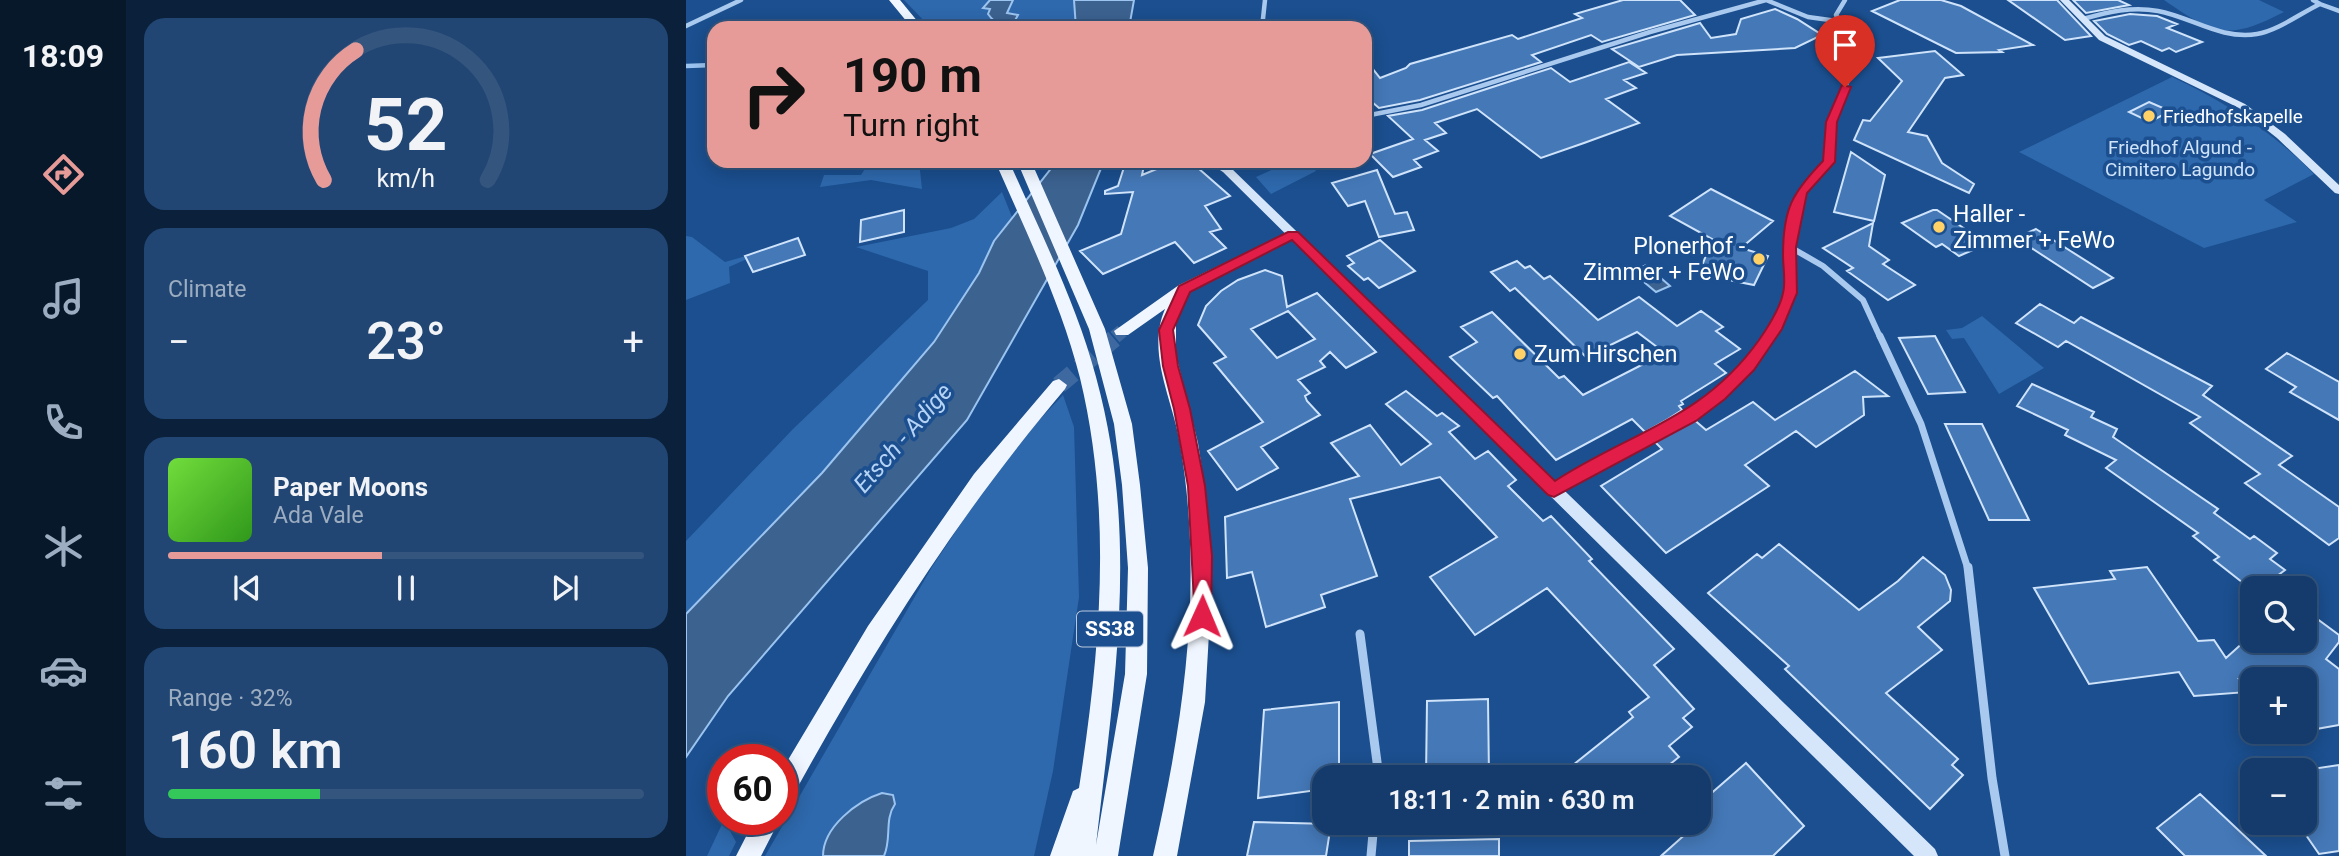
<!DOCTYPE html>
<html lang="en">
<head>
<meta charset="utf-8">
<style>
	body { margin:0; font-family:Roboto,sans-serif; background:#214673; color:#f1f3f6; height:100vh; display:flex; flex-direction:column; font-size:26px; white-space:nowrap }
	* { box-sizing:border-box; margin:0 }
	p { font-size:23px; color:#9dadc1 }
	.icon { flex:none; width:38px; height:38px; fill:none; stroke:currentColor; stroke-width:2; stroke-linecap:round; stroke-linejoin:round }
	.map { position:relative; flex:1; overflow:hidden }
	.panel { display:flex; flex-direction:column; gap:18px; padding:18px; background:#0b203b; width:560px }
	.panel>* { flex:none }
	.guide { position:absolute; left:21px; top:21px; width:665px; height:147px; border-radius:21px; box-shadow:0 4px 18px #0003,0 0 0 2px #33557e; background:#e69b98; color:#111; overflow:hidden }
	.buttons { position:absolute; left:1554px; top:576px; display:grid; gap:14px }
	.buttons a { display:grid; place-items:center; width:77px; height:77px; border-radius:14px; background:#143b6b; box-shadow:0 4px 18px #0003,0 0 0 2px #33557e; font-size:35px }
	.speed { position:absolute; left:21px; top:744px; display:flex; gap:14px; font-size:35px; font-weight:700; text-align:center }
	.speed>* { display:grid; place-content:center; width:91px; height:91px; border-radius:50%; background:#143b6b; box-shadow:0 4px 18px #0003,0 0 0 2px #33557e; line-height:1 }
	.speed .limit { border:10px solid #d22; background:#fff; color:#111 }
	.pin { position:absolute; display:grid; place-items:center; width:60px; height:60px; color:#fff; margin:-72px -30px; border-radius:50% 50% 50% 0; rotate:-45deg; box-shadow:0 0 7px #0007 }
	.pin .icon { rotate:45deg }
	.me { position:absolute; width:77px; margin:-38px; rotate:1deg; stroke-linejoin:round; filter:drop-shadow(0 0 5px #0008) }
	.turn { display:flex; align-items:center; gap:24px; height:147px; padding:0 21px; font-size:32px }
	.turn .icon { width:91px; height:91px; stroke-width:2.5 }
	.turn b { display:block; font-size:49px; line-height:60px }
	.big { font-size:52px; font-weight:600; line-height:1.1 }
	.panel .card { flex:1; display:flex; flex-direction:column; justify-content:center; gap:10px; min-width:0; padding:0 24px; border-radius:21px; background:#214673 }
	.panel .dial { align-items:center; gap:0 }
	.dial svg { height:182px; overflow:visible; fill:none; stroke:#33557e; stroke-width:7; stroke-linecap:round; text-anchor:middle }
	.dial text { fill:#f1f3f6; stroke:none }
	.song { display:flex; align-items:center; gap:21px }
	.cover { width:84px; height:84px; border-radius:10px; background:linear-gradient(135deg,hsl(100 70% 55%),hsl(110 70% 35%)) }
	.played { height:7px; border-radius:4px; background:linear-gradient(90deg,#e69b98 45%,#33557e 45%) }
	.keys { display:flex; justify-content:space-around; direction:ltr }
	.heat { display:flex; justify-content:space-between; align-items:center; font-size:38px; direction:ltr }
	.charge { height:10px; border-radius:5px; background:linear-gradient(90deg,#34c759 32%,#33557e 0) }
	.trip { position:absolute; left:626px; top:765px; width:399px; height:70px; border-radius:21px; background:#143b6b; box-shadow:0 4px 18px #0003,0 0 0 2px #33557e; font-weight:600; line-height:70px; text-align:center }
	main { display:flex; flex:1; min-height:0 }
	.dock { display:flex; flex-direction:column; width:126px; justify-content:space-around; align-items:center; background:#08182b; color:#9dadc1 }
	.dock .icon { width:49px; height:49px }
	.dock .on { color:#e69b98 }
	.dock b { font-size:32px; color:#f1f3f6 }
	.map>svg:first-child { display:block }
	.green { fill:#2e69ad }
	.water { fill:#3c6290; stroke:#9cc4f0; stroke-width:2 }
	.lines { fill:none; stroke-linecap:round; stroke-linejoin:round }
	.stream { stroke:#9cc4f0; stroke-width:4.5 }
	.building { fill:#4478b7; stroke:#cfe3fa; stroke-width:2; fill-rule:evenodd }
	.primary-tunnel-far1 { stroke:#3d69a0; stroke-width:14; stroke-dasharray:14 7; stroke-linecap:butt }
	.primary-tunnel { stroke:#3d69a0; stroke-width:18; stroke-dasharray:18 9; stroke-linecap:butt }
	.street-far3 { stroke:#a9c9ee; stroke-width:4.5 }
	.street-far2 { stroke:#a9c9ee; stroke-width:6 }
	.street-far1 { stroke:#a9c9ee; stroke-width:7 }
	.street { stroke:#a9c9ee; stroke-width:9 }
	.secondary { fill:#d6e6fa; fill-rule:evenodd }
	.primary { fill:#f0f6ff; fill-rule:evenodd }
	.route { fill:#e11d48; stroke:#92132f; stroke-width:2 }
	.poi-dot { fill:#ffd166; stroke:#1b4f8f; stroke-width:2.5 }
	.labels { text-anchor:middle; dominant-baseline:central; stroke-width:7; stroke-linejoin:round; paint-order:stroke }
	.far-poi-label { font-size:19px; fill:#fff; stroke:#1b4f8f; text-anchor:start }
	.far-park-label { font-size:19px; fill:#cfe3fa; stroke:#1b4f8f }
	.shield { fill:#1b4f8f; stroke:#bbcadd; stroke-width:2 }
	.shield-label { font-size:21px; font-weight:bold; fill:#fff }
	.poi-label { font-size:23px; fill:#fff; stroke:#1b4f8f; text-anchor:start }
	.water-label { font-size:24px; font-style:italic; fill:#b5d3f5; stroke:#1b4f8f }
</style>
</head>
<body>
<main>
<nav class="dock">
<b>18:09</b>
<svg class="icon on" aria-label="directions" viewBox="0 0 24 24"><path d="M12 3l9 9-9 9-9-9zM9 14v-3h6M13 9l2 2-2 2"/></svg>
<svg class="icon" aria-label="music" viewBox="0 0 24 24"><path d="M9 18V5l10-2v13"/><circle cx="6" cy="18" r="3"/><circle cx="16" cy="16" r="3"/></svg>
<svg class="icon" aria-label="phone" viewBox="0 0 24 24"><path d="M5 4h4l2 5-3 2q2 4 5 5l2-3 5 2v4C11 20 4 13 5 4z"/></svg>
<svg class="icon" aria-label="climate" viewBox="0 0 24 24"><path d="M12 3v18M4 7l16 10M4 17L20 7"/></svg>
<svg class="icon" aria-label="car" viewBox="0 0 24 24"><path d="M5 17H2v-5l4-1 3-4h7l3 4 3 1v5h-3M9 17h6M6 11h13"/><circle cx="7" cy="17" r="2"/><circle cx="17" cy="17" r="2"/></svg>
<svg class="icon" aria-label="filters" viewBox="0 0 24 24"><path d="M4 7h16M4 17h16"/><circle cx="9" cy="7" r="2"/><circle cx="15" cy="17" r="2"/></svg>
</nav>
<section class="panel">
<div class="card dial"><svg viewBox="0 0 100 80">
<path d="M14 69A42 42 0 1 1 86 69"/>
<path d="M14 69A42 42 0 0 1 28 12" stroke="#e69b98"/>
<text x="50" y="56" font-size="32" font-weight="700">52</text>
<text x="50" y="72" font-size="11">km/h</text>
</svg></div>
<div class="card"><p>Climate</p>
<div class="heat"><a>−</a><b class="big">23°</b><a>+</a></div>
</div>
<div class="card">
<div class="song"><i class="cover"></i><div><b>Paper Moons</b><p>Ada Vale</p></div></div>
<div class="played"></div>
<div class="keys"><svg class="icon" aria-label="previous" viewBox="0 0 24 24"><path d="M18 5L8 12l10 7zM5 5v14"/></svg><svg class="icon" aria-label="pause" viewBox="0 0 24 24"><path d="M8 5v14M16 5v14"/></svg><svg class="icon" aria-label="next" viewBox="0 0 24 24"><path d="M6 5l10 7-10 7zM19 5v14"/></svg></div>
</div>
<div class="card"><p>Range · 32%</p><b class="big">160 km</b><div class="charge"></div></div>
</section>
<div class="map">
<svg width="1653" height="856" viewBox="0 0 1653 856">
	<rect width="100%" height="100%" fill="#1b4f8f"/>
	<!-- green -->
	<path class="green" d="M218,0H388L390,28H245Z
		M1478,0H1573L1598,12C1542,41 1529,35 1478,0Z
		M1486,77C1539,102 1587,132 1628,174L1578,200L1611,222L1518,248L1333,152Z
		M172,161H233L236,189L185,180L134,187L138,175H175L182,164Z
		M605,161H623L630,171L585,194L570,177Z
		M316,192L326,217L308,241L293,273L248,342L136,473L0,614V541L107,429L242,300V271L170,247L265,228L288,219Z
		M0,236L6,237L39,262L60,256L61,259L43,267L44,283L0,300Z
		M1296,316L1358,368L1313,394L1278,338L1266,339L1260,330L1276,328Z
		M377,395L388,427L393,597L367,771L348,856H79L246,567L322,453Z
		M38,820L50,842L43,856H21Z"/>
	<!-- water -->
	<path class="water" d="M304,0H327L321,13L332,15L327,24L336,28C322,28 311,27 302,14L304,9L297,8Z
		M388,0H448L443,28H390Z
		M371,161H418L392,225L281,420L42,696L0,757V614L136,473L248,342L293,273L308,241Z
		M960,265L984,286L970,292L946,272Z
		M196,793L207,795L209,804C198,820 206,838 198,856H137C137,827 171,801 196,793Z"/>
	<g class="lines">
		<!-- stream -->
		<path class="stream" d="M0,66L28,65"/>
	</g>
	<!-- building -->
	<path class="building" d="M937,0H994L1009,15L916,42L905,35L846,55L855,62L734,100L693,108L679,96V59L694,78L720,68L724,64L826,35L832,39L896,18L889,14Z
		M1214,0H1255L1275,6L1347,45L1313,50L1316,52L1270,53L1186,11Z
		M1322,0H1371L1405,36L1379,40Z
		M1387,0H1432L1443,5L1400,13Z
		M1089,9L1111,19L1136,35L1109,48L991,55L953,67L926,49L1014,23L1025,38L1050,34L1055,19Z
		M1444,14L1471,16L1491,24L1481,28L1516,42L1490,52L1483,48L1476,51L1455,41L1443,45L1421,34L1408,21Z
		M1249,51L1277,75L1259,78L1222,132L1241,136L1256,163L1288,184L1283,193L1168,140L1177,120L1184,121L1216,81L1192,58Z
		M943,62L960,73L938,80L950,88L920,99L953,123L898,143L855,158L791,109L749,123L760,133L739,140L752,151L728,160L735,167L707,177L684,154L727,139L702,116L736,110L865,68L884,82Z
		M1463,102L1484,111L1464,122L1443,112Z
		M1165,152L1199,175L1188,221L1148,212Z
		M440,161H459L456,175L490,161H504L544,196L519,206L535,229L524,232L540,248L508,263L489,242L417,274L394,251L435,234L447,192L419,194V191L432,186Z
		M691,170L709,214L721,212L728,230L693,237L679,201L662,206L646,183Z
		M1025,189L1087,221L1055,248L1082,256L1068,285L1013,274L1026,239L984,216Z
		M218,210V232L174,242L175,220Z
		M1247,210H1251L1301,244L1273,256L1256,244L1250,247L1216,223Z
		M1187,223L1183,246L1203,260L1197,264L1229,285L1202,300L1161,271L1167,268L1137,248Z
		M1350,229L1427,278L1407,288L1330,238Z
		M112,238L119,255L67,272L59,256Z
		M694,240L729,271L693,288L682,278L678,280L662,266L668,263L661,256Z
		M831,261L839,268L844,266L858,279L864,276L912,320L953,297L991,326L1015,311L1037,327L1030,331L1054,349L1029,364L1040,373L995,401L997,404L993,406L996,410L982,419L959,432L946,419L870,460L811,396L807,398L764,357L791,342L775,327L806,312L873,378L878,376L897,395L979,353L951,332L900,357L829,288L824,291L805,272Z
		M579,270L596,276L601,307L631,293L690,352L660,368L644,352L634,361L639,367L612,380L624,393L619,396L621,401L634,415L575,447L592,468L551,490L522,451L577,422L528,363L540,357L512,325L520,306L535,291L552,280ZM602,311L629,339L591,358L565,329Z
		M1354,304L1388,323L1395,317L1526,386L1517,395L1606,456L1593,465L1653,507V538L1643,545L1559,483L1574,474L1504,423L1514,417L1380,341L1372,347L1330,323Z
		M1249,336L1279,392L1242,394L1213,338Z
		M1601,353L1653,382V420L1604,392L1610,387L1580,369Z
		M1169,371L1202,396L1177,397L1178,415L1130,447L1110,431L1059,465L1083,486L980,553L915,486L976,449L968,441L1006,418L1020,430L1067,402L1089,420Z
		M1346,384L1408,412L1405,417L1431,429L1427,437L1532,509L1528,513L1564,539L1568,536L1591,553L1584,559L1599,570L1575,588L1566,590L1528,560L1533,557L1507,536L1512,533L1420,468L1430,460L1379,435L1382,430L1331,406Z
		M720,391L751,416L756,413L773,426L763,432L789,459L802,451L830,480L822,486L857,521L865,516L906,559L903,561L988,649L968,665L1008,709L997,718L1006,727L983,746L993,757L968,777H897L887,765L947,717L943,712L963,697L861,588L789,635L744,577L811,537L754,477L664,499L691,576L635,595L639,607L580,627L566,572L541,578L539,517L673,476L645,443L684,425L715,465L745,444L700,404Z
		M1259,424H1296L1343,520H1303Z
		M1093,544L1173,610L1212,581L1237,557L1259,575L1265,590L1264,601L1232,627L1256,650L1200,693L1272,759L1266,765L1277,775L1244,809L1099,669L1103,666L1022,593L1071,554L1076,558Z
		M1461,567L1512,641L1528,640L1540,658L1560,640H1619V610L1653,635V642L1640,659L1653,669V725L1619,731V679H1553L1562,692L1508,696L1493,672L1403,684L1348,588L1429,579L1424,571Z
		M802,699L803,777H740L741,701Z
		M653,702V777H639V789L572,798L578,710Z
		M1060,763L1118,826L1087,856H975L1013,822V804Z
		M1653,765V851L1633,854L1611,822H1619V770Z
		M1514,794L1580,856H1499L1471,828Z
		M568,822L645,824L640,856H561Z
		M813,839V856H723V841Z"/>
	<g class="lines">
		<!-- primary-tunnel-far1 -->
		<path class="primary-tunnel-far1" d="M429,337L436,331"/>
		<!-- primary-tunnel -->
		<path class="primary-tunnel" d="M373,385L431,336"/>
		<!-- street-far3 -->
		<path class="street-far3" d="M1080,0L1122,17L1151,21
			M1634,4L1653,11
			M1397,19C1422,12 1446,6 1472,11C1505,17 1535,40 1571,34C1591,31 1615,13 1634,4L1627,0
			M0,26L55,0
			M576,28L579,0
			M679,116L735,105L964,32L1080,0
			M1145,151V122L1169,63L1170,47L1150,15L1159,0"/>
		<!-- street-far2 -->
		<path class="street-far2" d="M1104,247L1137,266L1177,300L1194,337
			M1082,337C1120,280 1094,255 1111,202C1117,181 1145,172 1145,149"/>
		<!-- street-far1 -->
		<path class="street-far1" d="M1194,336L1235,424L1282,569
			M868,490C945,443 1031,413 1084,336"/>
		<!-- street -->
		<path class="street" d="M1282,567L1306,778L1319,856
			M674,634L693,777
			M685,856L688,822"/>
		<!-- secondary -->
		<path class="secondary" d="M1374,0H1383L1419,36L1559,104L1599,134L1653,185V194L1649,193L1591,138L1553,108L1413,40Z
			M520,161H533L545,168L1249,849L1252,856H1228L537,172Z"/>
		<!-- primary -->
		<path class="primary" d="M203,0H214L237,28H226Z
			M309,161H323C354,232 390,302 410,377C454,537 428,684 410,845L439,674L442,568L436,485L428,424L403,329L331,161H345L419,329L446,424L454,485L462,568L461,674L432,856H364L387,791L393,788C414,651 427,514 394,378C375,303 340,232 309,161Z
			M607,230L614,234L612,237L504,292L490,323V355L512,443L520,495L525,599L519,702L491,856H467C498,720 518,583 494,444C487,400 460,353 479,309L442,335H430L428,331L493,285Z
			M373,379L381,385L379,389C271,516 184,655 104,801L96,805V770L182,626L288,474L367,381Z
			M69,819H94L75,856H50Z"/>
	</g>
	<!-- route -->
	<path class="route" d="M1156,85L1165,87L1151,122L1149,162L1121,193L1110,247L1111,293L1096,329L1068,370L1039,399L1010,421L868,497L862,495L606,240L504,292L487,330L492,366L504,409L519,486L526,556L525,616L523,622H509L502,486L488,409L477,366L473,330L493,286L602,232H612L869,481C946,431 1016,420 1073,340C1082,327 1094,309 1097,293C1100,282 1097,267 1097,255C1097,209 1106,193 1137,161L1140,122Z"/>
	<!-- markers -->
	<g class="poi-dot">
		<circle cx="1463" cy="116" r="7"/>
		<circle cx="1253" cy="227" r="7"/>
		<circle cx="1073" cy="259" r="7"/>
		<circle cx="834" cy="354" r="7"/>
	</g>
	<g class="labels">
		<!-- far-poi labels -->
		<g class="far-poi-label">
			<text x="1477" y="116">Friedhofskapelle</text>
		</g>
		<!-- far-park labels -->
		<g class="far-park-label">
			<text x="1494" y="147">Friedhof Algund -<tspan x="1494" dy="22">Cimitero Lagundo</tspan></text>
		</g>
		<!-- shield labels -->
		<rect class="shield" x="391" y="611.5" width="66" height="35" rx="5"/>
		<g class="shield-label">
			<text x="424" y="629">SS38</text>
		</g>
		<!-- poi labels -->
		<g class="poi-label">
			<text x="1267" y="214">Haller -<tspan x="1267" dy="26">Zimmer + FeWo</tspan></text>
			<text x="1059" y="246" text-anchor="end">Plonerhof -<tspan x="1059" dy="26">Zimmer + FeWo</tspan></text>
			<text x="848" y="354">Zum Hirschen</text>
		</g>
		<!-- water labels -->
		<g class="water-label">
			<text transform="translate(217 438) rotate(-49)">Etsch - Adige</text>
		</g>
	</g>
</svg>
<div class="buttons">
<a><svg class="icon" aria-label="search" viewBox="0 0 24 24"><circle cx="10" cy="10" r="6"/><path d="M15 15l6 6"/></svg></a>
<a>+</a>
<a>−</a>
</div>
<div class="speed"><div class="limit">60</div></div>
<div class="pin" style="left:1159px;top:87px;background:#d93025"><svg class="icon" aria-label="arrive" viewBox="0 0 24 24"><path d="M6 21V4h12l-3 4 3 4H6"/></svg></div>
<svg class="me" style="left:516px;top:616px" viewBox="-20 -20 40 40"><path d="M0-17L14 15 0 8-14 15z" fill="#e11d48" stroke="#fff" stroke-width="4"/></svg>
<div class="trip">18:11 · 2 min · 630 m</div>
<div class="guide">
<div class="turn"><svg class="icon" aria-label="right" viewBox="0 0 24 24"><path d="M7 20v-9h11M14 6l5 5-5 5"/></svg><div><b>190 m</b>Turn right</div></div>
</div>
</div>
</main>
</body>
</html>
